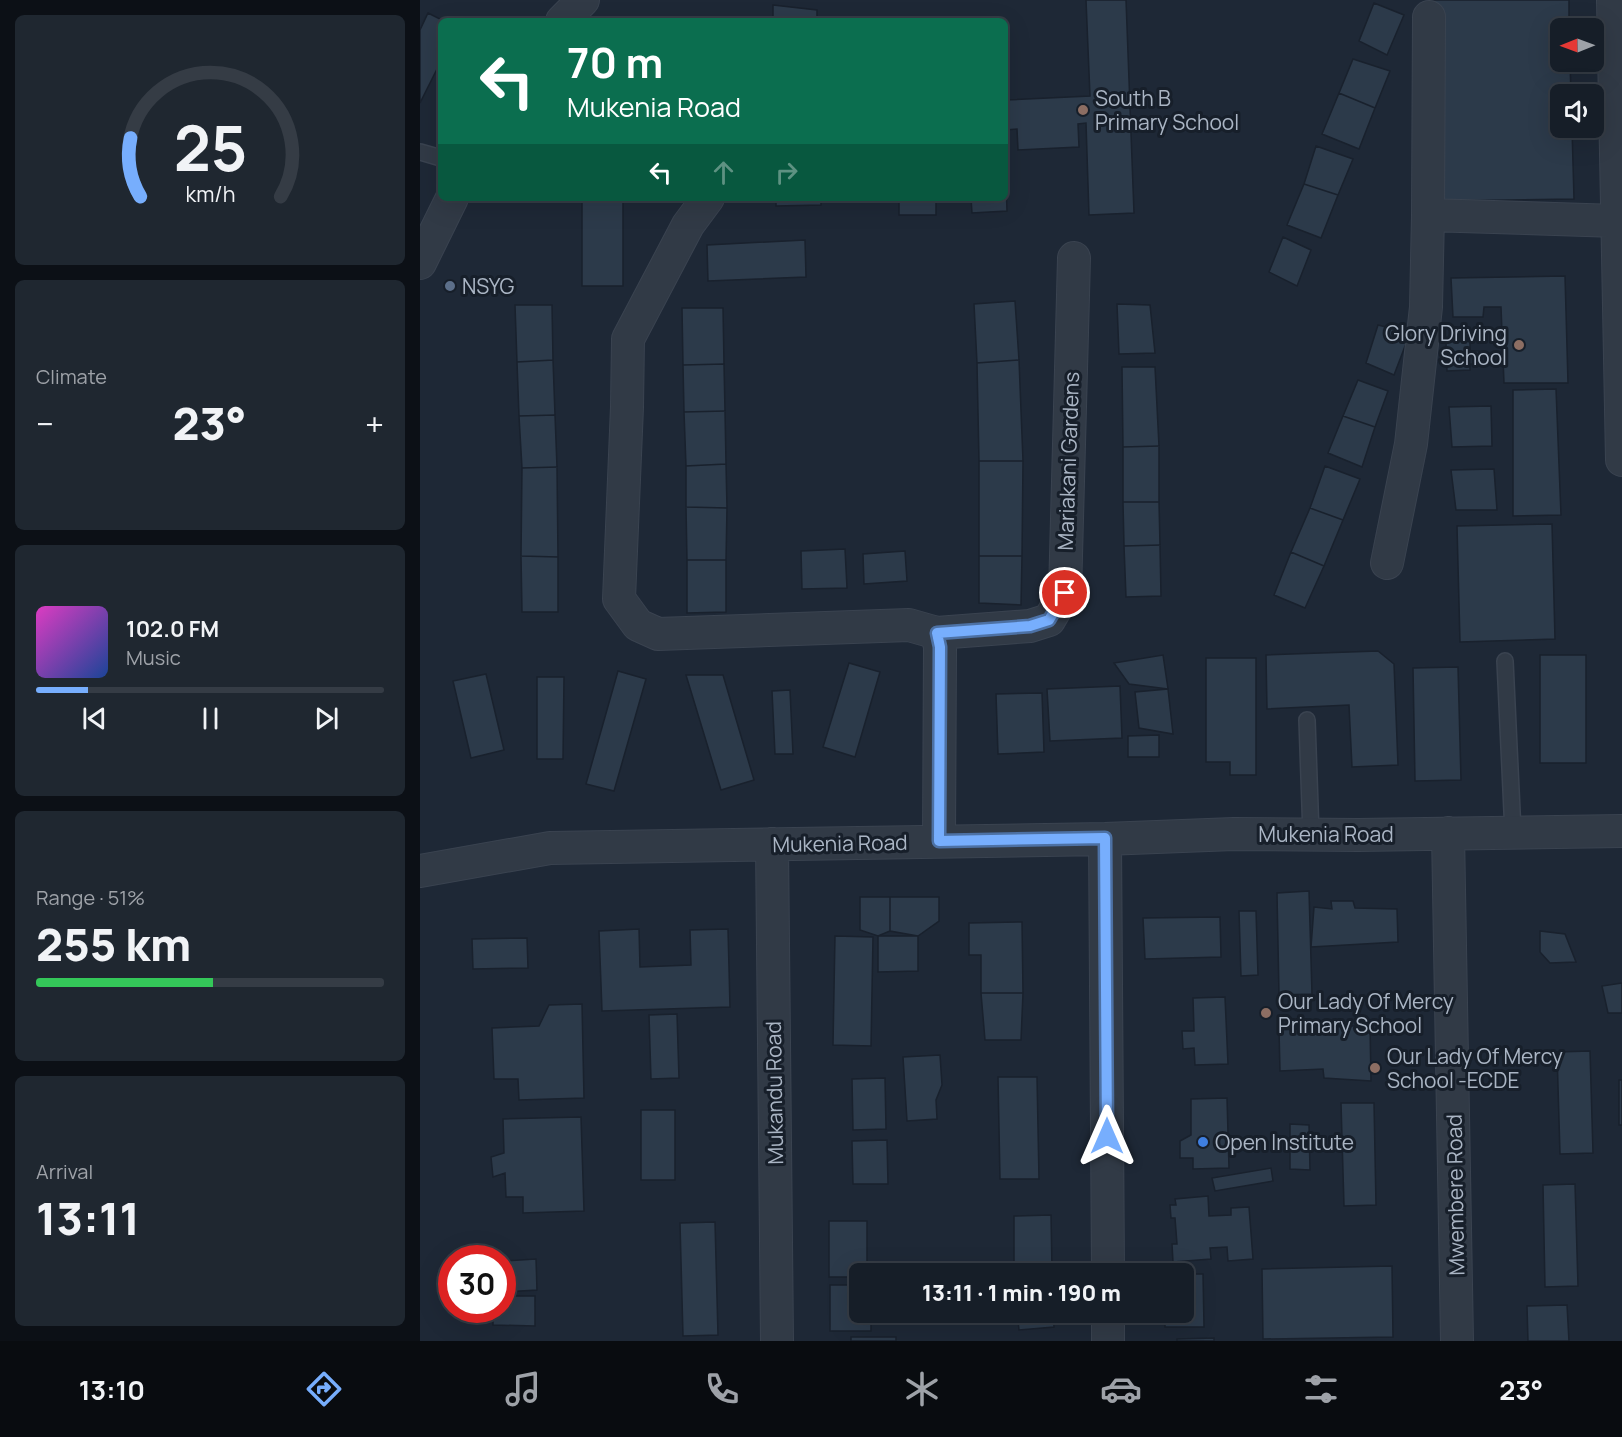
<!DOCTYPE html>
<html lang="en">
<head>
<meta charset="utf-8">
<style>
	body { margin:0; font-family:Manrope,sans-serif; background:#1f2730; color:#f1f3f6; height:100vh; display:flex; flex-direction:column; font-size:22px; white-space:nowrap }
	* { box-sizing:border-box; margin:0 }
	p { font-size:20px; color:#9ea2a8 }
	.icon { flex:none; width:33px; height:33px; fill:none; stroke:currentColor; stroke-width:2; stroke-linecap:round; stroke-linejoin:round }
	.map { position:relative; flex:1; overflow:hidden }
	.drawer { display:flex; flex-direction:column; gap:15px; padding:15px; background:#0c1016; width:420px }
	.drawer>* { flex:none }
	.banner { position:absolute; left:18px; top:18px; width:570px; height:183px; border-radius:9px; box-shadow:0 6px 24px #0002,0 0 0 2px #353c45; background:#0b6e4f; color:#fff; overflow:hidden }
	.needle { width:39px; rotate:269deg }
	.buttons { position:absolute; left:1130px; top:18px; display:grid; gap:12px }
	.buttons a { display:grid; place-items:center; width:54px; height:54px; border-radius:9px; background:#161e28; box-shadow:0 6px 24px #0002,0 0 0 2px #353c45; font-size:30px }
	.speed { position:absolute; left:18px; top:1245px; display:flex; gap:12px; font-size:30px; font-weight:700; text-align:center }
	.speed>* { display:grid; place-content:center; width:78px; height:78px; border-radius:50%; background:#161e28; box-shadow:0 6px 24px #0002,0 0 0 2px #353c45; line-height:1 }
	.speed .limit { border:9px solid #d22; background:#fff; color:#111 }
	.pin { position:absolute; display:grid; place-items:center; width:51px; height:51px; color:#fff; margin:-26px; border:3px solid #fff; border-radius:50%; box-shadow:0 2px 6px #0007 }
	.me { position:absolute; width:66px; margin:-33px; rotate:0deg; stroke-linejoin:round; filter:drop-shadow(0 0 4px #0008) }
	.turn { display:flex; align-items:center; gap:21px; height:126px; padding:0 30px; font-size:27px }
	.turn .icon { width:78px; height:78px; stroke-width:2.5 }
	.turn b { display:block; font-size:42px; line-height:51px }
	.lanes { display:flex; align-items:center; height:57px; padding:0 30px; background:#0003; justify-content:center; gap:30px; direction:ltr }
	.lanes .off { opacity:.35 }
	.big { font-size:45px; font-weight:800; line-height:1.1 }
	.drawer .widget { flex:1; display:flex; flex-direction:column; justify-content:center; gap:9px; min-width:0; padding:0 21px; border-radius:9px; background:#1f2730 }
	.drawer .dial { align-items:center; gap:0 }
	.dial svg { height:156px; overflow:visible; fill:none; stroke:#353c45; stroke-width:7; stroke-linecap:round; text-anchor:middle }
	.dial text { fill:#f1f3f6; stroke:none }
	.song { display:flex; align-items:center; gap:18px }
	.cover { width:72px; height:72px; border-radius:9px; background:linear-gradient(135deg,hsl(310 70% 55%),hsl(220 70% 35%)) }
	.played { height:6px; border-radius:3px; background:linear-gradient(90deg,#77aefd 15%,#353c45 15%) }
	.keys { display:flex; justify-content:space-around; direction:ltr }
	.heat { display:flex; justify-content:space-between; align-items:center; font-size:33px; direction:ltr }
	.charge { height:9px; border-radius:4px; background:linear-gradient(90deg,#34c759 51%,#353c45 0) }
	.trip { position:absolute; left:429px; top:1263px; width:345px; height:60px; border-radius:9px; background:#161e28; box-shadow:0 6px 24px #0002,0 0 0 2px #353c45; font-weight:800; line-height:60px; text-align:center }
	.menu { display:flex; height:96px; justify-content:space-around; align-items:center; background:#090c10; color:#9ea2a8 }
	.menu .icon { width:42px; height:42px }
	.menu .current { color:#77aefd }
	.menu b { font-size:27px; color:#f1f3f6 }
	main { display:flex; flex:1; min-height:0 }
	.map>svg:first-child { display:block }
	.building { fill:#2c3a4a; stroke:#19212d; stroke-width:1.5 }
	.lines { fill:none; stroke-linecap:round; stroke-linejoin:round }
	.lane-casing { stroke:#3a4350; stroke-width:18 }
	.street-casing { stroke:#3a4350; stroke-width:34 }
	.lane { stroke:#313a46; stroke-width:15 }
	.street { stroke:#313a46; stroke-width:32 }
	.route-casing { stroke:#4d71a4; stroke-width:15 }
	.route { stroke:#77aefd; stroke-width:10 }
	.education-dot { fill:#8d6e63; stroke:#171f2a; stroke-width:2 }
	.service-dot { fill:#5c6f8a; stroke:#171f2a; stroke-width:2 }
	.shop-dot { fill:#3f7fe0; stroke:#171f2a; stroke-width:2 }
	.labels { text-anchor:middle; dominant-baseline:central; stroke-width:6; stroke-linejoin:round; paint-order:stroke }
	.poi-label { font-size:21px; fill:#aab5c4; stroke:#171f2a; text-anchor:start }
	.street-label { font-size:21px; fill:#aab5c4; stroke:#171f2a }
</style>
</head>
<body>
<main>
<section class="drawer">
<div class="widget dial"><svg viewBox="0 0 100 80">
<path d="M14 69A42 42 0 1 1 86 69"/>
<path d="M14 69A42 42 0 0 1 9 39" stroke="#77aefd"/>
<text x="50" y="56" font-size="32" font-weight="700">25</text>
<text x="50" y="72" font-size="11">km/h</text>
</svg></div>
<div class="widget"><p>Climate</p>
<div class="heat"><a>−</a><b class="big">23°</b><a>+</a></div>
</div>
<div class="widget">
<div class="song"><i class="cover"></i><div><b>102.0 FM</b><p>Music</p></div></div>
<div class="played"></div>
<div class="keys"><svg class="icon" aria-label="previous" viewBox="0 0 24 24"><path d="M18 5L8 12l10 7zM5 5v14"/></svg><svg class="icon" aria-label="pause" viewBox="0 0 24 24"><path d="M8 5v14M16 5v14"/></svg><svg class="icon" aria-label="next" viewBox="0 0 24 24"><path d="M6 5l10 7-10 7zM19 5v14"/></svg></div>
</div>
<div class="widget"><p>Range · 51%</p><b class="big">255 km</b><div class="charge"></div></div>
<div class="widget"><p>Arrival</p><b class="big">13:11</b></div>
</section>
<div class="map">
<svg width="1202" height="1341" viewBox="0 0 1202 1341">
	<rect width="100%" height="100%" fill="#1e2836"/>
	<!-- building -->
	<path class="building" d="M666,0H706L714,213L669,215L666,123L658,124L659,147L598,150L597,129L585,130V100L670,96Z
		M1012,0H1149V28H1140V62H1150L1151,94H1140V128H1152L1154,199L1021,201Z
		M954,3L984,15L967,55L939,41Z
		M353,5L397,10V21H353Z
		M8,13L24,21H21V61L0,103V30Z
		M933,59L970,71L955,108L919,93Z
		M919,93L955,108L939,149L902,134Z
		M896,146L933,159L918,195L884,184Z
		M585,150L587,211L552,213L551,198H585Z
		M884,184L918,195L901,238L867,225Z
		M162,198H203V286H162Z
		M356,198H401V205L356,206Z
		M479,198H516V215H479Z
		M863,237L891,250L877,286L849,272Z
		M385,240L386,277L288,281L287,245Z
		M1145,276L1148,383H1084L1081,307H1064L1063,317H1033L1031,278Z
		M595,301L599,360L557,363L554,304Z
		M697,304L730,305L735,353L699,354Z
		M95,305H132L133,360L97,362Z
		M262,308H303L304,364L263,365Z
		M958,325L990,333L974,375L946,363Z
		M1050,341V351H1059L1060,364H1050V370L1027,371L1026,342Z
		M133,360L135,415L99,416L97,362Z
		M599,360L603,461H559L557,363Z
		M304,364L305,411L264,412L263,365Z
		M702,367H735L739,446L703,447Z
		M938,380L968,391L955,427L923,416Z
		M1136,389L1141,515L1093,516V390Z
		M1071,406L1072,446L1032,447L1029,407Z
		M305,411L306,464L266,466L264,412Z
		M135,415L137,467L102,468L99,416Z
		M923,416L955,427L942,467L908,453Z
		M739,446V502H703V447Z
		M559,461H603L602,556H559Z
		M306,464L307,508L266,507V466Z
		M905,466L940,479L923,520L890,508Z
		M137,467L138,557L101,556L102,468Z
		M1074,469L1077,510H1036L1031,470Z
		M703,502H739L740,545L704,546Z
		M266,507L307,508L306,560H267Z
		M890,508L923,520L904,566L871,552Z
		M1132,524L1135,639L1040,642L1037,526Z
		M740,545L741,596L706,597L704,546Z
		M425,549L427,588L382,589L381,551Z
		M485,551L487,581L444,584L443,554Z
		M871,552L904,566L885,608L854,595Z
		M101,556L138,557V612H102Z
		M559,556H602L601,605L559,603Z
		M267,560H306V612L267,613Z
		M958,651L974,664L978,765L932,767L929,705L847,709L846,655Z
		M743,655L748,689L709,684L694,663Z
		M1120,655H1166V763H1120Z
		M786,658H836V775H810V762H786Z
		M429,663L460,672L435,757L403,747Z
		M1038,667L1041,780L995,781L993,668Z
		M198,671L226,679L194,791L166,784Z
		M66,674L84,750L51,758L33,681Z
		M266,675H303L334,780L301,790Z
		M117,677H144L143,759H117Z
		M700,686L702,738L630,741L627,689Z
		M748,689L753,734L719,728L715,692Z
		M370,690L373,754H355L352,691Z
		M622,693L624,752L578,754L576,694Z
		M739,735V757H708V736Z
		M889,891L892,994L859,995L857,893Z
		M440,897H470V931L458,936L440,930Z
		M470,897H519V921L498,936L470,931Z
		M911,901H933L935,908L977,909L978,942L891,947L894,907L912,909Z
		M819,911H836L838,975L821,976Z
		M800,917L801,957L725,959L723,918Z
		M602,922L603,993H561V955H549V923Z
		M219,929L220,967L271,965L270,930L308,929L310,1007L182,1011L179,931Z
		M1120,931L1145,934L1156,962L1130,963L1120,952Z
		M415,936L453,937L451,1046L413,1045Z
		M458,936H498V971L458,972Z
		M107,938L108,968L53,969L52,939Z
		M1202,983V1013H1188L1182,986Z
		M561,993H603L601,1040H565Z
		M805,997L808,1064L775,1065L774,1048L763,1049L762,1031H774L773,998Z
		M162,1004L164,1098L99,1100L98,1079H74L72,1028L119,1026L129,1005Z
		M257,1014L259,1078L231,1079L229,1015Z
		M950,1025L951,1081L904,1078L903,1069L860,1071L859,1030Z
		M1170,1051L1173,1153L1140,1154L1137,1052Z
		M520,1055L522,1085L516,1100L517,1119L487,1121L483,1057Z
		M578,1077H617L619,1179H580Z
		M465,1078L466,1129L433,1130L432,1079Z
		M1199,1080H1202V1125H1199Z
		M807,1098L809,1168L773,1169V1158H760V1141L771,1135V1099Z
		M921,1103H954L956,1205L924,1206Z
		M221,1110H255V1180H221Z
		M161,1117L164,1211L103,1213V1197H86L85,1173L73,1177L71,1157L84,1153L83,1119Z
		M870,1124L889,1125L890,1170L870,1169Z
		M467,1140L468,1184H433L432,1141Z
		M851,1168L853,1181L795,1191L792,1178Z
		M1155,1184L1158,1286L1125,1287L1123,1185Z
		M788,1196L789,1216L811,1215V1208L829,1207L833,1259L808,1261L807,1247L790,1248L791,1259L753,1262L752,1244H757L755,1218H751L750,1205H756L755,1199Z
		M631,1215L632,1270L594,1271V1216Z
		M409,1221H447V1274H440V1277H409Z
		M295,1222L298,1335L263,1336L260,1223Z
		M116,1259L117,1290L82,1292V1261Z
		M972,1266L973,1337L843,1339L842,1269Z
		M764,1274H783L784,1327H745V1312H764Z
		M410,1285H440V1312H451V1331H410Z
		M82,1296H115V1326L73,1325V1310H82Z
		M1147,1305L1149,1341H1108L1107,1306Z
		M597,1312H633L634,1327L599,1330Z
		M431,1337H476V1341H431Z
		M794,1338V1341H757V1339Z"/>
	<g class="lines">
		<!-- lane casing -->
		<g class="lane-casing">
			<path id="lane" d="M0,152L21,158
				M1085,661L1093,833
				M887,720L891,835"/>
		</g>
		<!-- street casing -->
		<g class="street-casing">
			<path id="street" d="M1193,0L1202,460
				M142,21L163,0
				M288,198L268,225L208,339L207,407L199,599L218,625L238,634L489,625L517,633L520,647L519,841
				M1008,215L1009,17
				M0,263L32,198
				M967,563L991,444L1006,307L1008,215L1197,221
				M517,633L610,626L629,620L645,593L654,258
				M1028,833L1037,1341
				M685,839L688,1274
				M352,844L357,1341
				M0,871L130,848L685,839L814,834L938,835L1202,831
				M688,1312V1341"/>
		</g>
		<!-- lane -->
		<use href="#lane" class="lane"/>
		<!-- street -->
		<use href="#street" class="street"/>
	</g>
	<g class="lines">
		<!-- route casing -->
		<g class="route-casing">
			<path id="route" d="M645,593L629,620L610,626L517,633L520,647L519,841L685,838L687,1136"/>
		</g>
		<!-- route -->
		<use href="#route" class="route"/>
	</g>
	<!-- markers -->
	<g class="education-dot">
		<circle cx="663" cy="110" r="6"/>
		<circle cx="1099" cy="345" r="6"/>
		<circle cx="846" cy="1013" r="6"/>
		<circle cx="955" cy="1068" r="6"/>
	</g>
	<circle class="service-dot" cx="30" cy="286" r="6"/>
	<circle class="shop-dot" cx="783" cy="1142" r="6"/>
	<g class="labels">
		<!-- poi labels -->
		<g class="poi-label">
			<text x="675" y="98">South B<tspan x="675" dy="24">Primary School</tspan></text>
			<text x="42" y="286">NSYG</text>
			<text x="1087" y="333" text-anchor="end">Glory Driving<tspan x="1087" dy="24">School</tspan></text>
			<text x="858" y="1001">Our Lady Of Mercy<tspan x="858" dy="24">Primary School</tspan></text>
			<text x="967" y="1056">Our Lady Of Mercy<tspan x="967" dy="24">School -ECDE</tspan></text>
			<text x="795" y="1142">Open Institute</text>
		</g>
		<!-- street labels -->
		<g class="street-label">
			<text transform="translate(648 461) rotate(-88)">Mariakani Gardens</text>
			<text x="906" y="834">Mukenia Road</text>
			<text transform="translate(420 843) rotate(-1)">Mukenia Road</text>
			<text transform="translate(354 1093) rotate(-91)">Mukandu Road</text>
			<text transform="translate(1035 1195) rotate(-91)">Mwembere Road</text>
		</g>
	</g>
</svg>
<div class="buttons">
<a><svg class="needle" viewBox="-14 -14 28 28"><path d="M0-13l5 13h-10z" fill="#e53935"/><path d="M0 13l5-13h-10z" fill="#9ea2a8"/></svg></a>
<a><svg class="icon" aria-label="sound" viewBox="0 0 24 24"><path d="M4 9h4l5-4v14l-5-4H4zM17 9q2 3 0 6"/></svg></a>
</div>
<div class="speed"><div class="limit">30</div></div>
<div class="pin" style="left:645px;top:593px;background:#d93025"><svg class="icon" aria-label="arrive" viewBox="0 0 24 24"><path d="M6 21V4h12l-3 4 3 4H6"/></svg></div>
<svg class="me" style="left:687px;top:1136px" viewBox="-20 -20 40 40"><path d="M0-17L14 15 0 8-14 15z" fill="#77aefd" stroke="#fff" stroke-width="4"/></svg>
<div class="trip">13:11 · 1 min · 190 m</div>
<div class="banner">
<div class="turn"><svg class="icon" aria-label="left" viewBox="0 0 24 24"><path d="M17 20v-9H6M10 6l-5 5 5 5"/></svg><div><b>70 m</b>Mukenia Road</div></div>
<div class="lanes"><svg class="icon" aria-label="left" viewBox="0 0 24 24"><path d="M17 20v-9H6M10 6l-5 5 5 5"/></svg><svg class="icon off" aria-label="ahead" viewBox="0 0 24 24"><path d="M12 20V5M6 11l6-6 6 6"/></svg><svg class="icon off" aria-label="right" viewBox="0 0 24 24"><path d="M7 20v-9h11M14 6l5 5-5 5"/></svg></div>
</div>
</div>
</main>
<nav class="menu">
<b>13:10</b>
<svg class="icon current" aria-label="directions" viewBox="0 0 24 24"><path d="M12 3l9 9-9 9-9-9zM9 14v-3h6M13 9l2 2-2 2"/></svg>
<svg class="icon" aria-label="music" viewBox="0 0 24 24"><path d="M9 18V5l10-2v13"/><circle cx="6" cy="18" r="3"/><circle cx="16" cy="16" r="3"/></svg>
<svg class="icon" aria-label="phone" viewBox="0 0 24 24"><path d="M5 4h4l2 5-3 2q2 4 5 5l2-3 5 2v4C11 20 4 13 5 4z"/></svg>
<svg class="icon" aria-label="climate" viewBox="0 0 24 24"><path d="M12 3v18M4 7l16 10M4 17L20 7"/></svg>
<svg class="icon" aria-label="car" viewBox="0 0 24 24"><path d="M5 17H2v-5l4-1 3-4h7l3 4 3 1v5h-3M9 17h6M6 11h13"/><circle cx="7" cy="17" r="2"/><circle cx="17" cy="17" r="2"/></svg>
<svg class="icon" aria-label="filters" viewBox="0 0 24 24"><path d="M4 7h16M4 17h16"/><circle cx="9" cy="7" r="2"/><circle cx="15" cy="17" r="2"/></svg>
<b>23°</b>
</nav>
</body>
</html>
